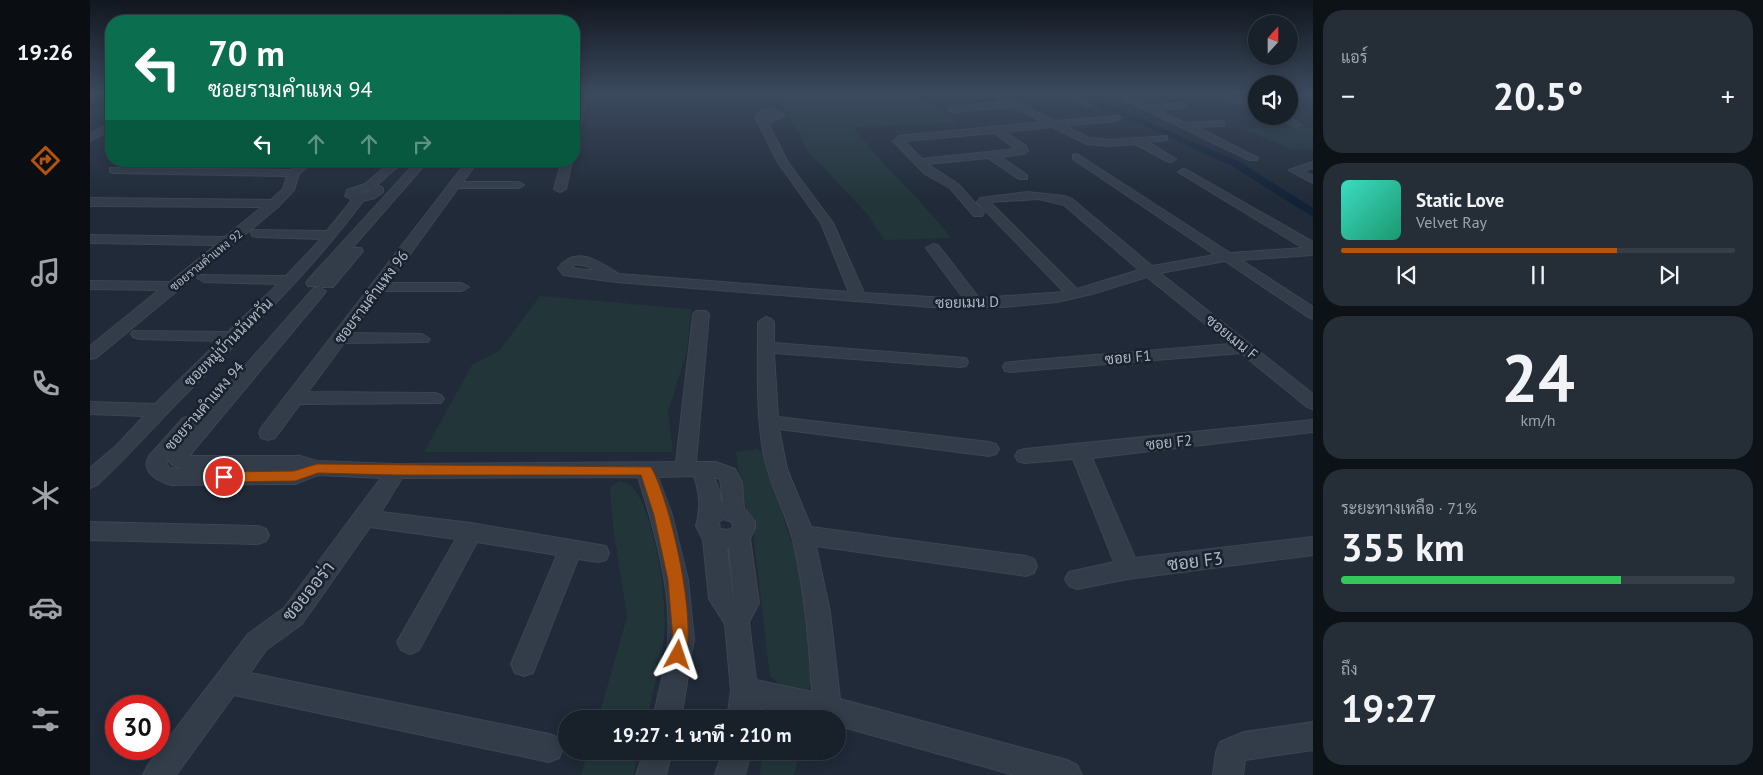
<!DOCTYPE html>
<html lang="th">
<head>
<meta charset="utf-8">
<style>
	body { margin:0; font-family:"PT Sans",Sarabun,sans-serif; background:#252d36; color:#f1f3f6; height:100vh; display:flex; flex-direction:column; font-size:19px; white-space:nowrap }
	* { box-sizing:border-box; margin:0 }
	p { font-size:16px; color:#9fa3a8 }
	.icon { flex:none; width:28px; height:28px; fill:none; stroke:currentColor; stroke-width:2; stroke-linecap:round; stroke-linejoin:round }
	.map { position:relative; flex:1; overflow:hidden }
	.details { display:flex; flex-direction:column; gap:10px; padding:10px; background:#0d1217; width:450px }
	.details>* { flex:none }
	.top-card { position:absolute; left:15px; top:15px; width:475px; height:152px; border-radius:20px; box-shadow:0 2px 12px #0003,0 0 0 1px #363e47; background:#0b6e4f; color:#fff; overflow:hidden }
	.needle { width:32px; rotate:21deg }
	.fabs { position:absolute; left:1158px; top:15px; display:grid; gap:10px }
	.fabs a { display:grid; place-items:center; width:50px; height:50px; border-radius:50%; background:#18202a; box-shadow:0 2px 12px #0003,0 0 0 1px #363e47; font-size:25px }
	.speed { position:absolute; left:15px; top:695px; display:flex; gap:10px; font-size:25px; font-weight:700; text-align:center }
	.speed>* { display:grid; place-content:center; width:65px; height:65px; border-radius:50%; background:#18202a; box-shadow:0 2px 12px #0003,0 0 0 1px #363e47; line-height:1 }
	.speed .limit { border:8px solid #d22; background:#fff; color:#111 }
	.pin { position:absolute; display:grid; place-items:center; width:42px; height:42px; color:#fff; margin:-21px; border:2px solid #fff; border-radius:50%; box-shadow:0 1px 5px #0007 }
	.me { position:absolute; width:55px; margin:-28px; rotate:5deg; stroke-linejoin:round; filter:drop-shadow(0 0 4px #0008) }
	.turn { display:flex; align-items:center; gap:18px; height:105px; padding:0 20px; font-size:22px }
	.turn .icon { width:65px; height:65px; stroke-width:2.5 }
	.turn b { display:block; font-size:35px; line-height:42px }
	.lanes { display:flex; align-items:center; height:48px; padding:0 20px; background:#0003; justify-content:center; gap:25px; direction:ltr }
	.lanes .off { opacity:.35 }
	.big { font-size:38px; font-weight:800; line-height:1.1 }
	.details .widget { flex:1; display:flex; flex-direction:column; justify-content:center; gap:8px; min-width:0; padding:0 18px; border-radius:20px; background:#252d36 }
	.details .dial { align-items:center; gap:0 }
	.dial b { font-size:65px; line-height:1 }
	.song { display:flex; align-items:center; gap:15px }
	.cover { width:60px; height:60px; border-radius:8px; background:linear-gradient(135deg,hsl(170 70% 55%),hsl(160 70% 35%)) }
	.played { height:5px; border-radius:2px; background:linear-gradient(90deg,#b45309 70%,#363e47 70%) }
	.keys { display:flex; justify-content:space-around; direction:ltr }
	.heat { display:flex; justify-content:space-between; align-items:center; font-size:28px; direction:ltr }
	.charge { height:8px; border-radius:4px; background:linear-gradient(90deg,#34c759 71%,#363e47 0) }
	.trip { position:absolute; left:468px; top:710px; width:288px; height:50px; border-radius:25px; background:#18202a; box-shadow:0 2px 12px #0003,0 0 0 1px #363e47; font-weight:800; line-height:50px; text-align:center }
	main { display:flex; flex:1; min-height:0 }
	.dock { display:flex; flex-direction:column; width:90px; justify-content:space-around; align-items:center; background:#0a0d11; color:#9fa3a8 }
	.dock .icon { width:35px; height:35px }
	.dock .current { color:#b45309 }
	.dock b { font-size:22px; color:#f1f3f6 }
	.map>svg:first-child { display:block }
	.green { fill:#223639 }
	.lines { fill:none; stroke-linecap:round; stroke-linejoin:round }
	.canal { fill:#132136; fill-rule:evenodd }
	.minor-casing { stroke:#3d4552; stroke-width:2 }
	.minor { fill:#333c49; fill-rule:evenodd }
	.route { fill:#b45309; stroke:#753606 }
	.labels { text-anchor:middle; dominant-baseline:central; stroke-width:5; stroke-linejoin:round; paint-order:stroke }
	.far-street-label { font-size:12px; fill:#aeb6c5; stroke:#19212d }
	.street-label { font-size:15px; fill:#aeb6c5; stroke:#19212d }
	.near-street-label { font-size:18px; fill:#aeb6c5; stroke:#19212d }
</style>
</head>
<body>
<main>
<nav class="dock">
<b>19:26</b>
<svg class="icon current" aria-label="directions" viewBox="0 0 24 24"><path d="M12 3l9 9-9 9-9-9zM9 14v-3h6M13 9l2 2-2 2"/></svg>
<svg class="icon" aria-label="music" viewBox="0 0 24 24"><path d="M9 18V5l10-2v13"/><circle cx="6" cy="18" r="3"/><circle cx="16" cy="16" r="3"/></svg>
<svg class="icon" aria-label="phone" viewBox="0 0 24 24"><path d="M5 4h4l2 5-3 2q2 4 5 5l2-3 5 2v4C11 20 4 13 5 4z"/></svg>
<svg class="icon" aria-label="climate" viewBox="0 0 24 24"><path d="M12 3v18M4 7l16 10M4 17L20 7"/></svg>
<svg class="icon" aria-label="car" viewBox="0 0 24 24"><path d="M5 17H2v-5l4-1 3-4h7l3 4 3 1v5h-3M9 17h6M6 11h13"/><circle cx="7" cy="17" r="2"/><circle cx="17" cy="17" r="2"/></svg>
<svg class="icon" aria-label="filters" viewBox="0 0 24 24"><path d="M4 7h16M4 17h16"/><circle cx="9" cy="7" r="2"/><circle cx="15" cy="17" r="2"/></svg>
</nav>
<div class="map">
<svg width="1223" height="775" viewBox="0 0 1223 775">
	<rect width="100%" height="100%" fill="#202a38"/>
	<!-- green -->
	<path class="green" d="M685,93H824L867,122L764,127C792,167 831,198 861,238L794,240L778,215L716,149L709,132Z
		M1223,127V149L1203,150L1155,129Z
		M450,296L601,309L597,351L578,412L583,452H334L382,365L409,351Z
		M667,449L677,456L696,527L716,583L724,676L718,691L689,684L680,676L663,532L650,485L646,452Z
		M529,481C535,482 541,484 545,490C565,518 578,601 574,636C571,663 563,691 557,719H508L537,617L523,526L520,490L521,486Z
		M498,751H550L543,775H491Z
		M672,751H710L704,775H670Z"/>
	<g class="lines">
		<!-- canal -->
		<path class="canal" d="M981,93H992L1150,162L1223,208V217L1142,166Z
			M21,94V100L0,111V104Z"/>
		<!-- minor casing -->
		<g class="minor-casing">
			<path id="minor" d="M490,93H498L489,134L484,137V116Z
				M899,93H910L965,121L1029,116L1031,118L1026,121L975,126L999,138L1019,140L1077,136V140L1058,142L1086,159L1081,162L1077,161L1045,144L1019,146L997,144L962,127L915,132L936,146L938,151L933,154L910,157L937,175V179H929L898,158L837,164L868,184L894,213L892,216H884L860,188L835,174L803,141L809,136L953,122L923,107L862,112L858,109L862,106L914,102ZM904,133L926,149L832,159L814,141Z
				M969,93H980L1001,105L994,107Z
				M1021,93H1032L1059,105L1096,103V107L1093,108L1068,110L1095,123L1134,121V125L1131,126L1106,127L1168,158L1167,160H1159Z
				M1110,93H1125L1166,102V108Z
				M1199,93H1223V98L1199,99Z
				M683,108L695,115L678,123L697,161L743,223L774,293L874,299L836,248L843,244L848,245L889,298L974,292L887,202L890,198L937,192L974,196L982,199L1062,266L1125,255L983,159V155L987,154L1140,253L1213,248L1088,172L1093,169L1097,170L1223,242V255L1151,260L1223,307V319L1218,317L1135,261L1070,273L1223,394V409L1217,407L1151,353L921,372L915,371L913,367L915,363L921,362L1140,344L1057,277L1002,294L967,302L913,307H841L526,282L473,275L468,268C486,244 510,262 529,274L759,292L731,223L687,161L666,118L668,112ZM683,115L676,118V116ZM949,199L974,205L1049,270L987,289L900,202ZM485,264L496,266L505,271L482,268Z
				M1186,116H1197L1212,125L1204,127Z
				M21,123V130L0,141V134Z
				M212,161H224L209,174L204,190L188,207L6,358L0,359V346L69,290L0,289V281L80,282L126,245L0,243V235L135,237L172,207L0,206V198L181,200L193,189L197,176L24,173L20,172V168L201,170Z
				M302,161H314L287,185L293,188V192L285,198L273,201C223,269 162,327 103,387C70,419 41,454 7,485L0,488V468L27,445L54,416L0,414V402L65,404L129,341L49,339L43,337L41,334L43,331L138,332L188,284L114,282L107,278L109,275L196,276L231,239L167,237L162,236L161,233L162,230L237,231L262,200L255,196L257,190L275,184ZM279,190L281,191L267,194Z
				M327,161H338L262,248H271L273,251L243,287H233L231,284L250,262L228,286H218L216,283L218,280Z
				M377,161H388L373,182H428L434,185L428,188H368L299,283H372L379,287L372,291H292L261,333L332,334L340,339L338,342L254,343L218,392L345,393L351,395L354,399L351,403L210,404L185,438L178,440L171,438L169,433L171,428Z
				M472,161H482L476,189L470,192L464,189Z
				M1223,162V168L1214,171L1223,176V183L1199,170Z
				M229,287L236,291L234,294L99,456H210L227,461L306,464L586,462L603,314L606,311H616L619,314L606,462H626L645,469L652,483L654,508L665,522V528L660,538L669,603L659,622L666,680L722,692C719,642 715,591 703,541C695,510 679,483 673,451C666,409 668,365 668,322L676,317L681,319L684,322V343L876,358L878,362L876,366L870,367L684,353L688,417L899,442L906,444L909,449L906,454L899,456L689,429L697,469L721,527L936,556L944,559L947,566L944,573L936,576L726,546L740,612L750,699L977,760L987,765L992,775H924L746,725V719H719L666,707L665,719H637L641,691L635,624L619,599L613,540L606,526C611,507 610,495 604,476L568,477L582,515L598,580L604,639L591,719H563C568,693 577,665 578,639C582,590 563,524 548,477L312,478L291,512L381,523L516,546L519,553L516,560L508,562L488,559L443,673L434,676L425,673L421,664L467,555L387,542L329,650L320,654L311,650L307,642L366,539L280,527L212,624L176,650L160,673L459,734L469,738L473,748L469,758L459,762L144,695L86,775H53L58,765L158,634L194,608L291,478L228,475L205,484L81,485C68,481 50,472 59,456L93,418L100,416L108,419L224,288ZM78,460L81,464L92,469L79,468L76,462ZM624,477L630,479L633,502L631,503L630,493ZM633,519L642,522L643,527L639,530L630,529L629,522ZM637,548H639L644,598L643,596Z
				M1223,420V432L1002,458L1045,558L1223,537V555L1038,579L987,589L979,586L975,579L979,572L1024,562L983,459L935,463L928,461L925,456L928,451L935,449Z
				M0,522L168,526L176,529L179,535L176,541L168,544L0,540Z
				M1223,722V750L1155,760L1153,775H1123L1126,752L1130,742L1154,732Z
				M554,751H582L576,775H546Z
				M633,751H661L655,775H625Z"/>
		</g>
		<!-- minor -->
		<use href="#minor" class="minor"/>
	</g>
	<!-- sky -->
	<linearGradient id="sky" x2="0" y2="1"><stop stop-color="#12171f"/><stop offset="0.46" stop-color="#3c4a5e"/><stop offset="1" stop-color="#3c4a5e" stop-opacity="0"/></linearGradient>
	<rect width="1223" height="202" fill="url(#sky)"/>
	<!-- route -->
	<path class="route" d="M227,464L561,467C580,500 609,626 594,661L588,663L582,661L580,655L583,639L578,580L564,515L551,475H306L228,473L205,481L134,482L127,477L134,472L204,471Z"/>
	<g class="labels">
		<!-- far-street labels -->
		<g class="far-street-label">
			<text transform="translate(116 260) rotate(-39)">ซอยรามคําแหง 92</text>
		</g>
		<!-- street labels -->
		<g class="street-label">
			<text transform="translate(281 297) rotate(-53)">ซอยรามคําแหง 96</text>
			<text transform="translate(877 302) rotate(-1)">ซอยเมน D</text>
			<text transform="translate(1142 337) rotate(39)">ซอยเมน F</text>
			<text transform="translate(138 342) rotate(-45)">ซอยหมู่บ้านนันทวัน</text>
			<text transform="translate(1038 357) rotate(-5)">ซอย F1</text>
			<text transform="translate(114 406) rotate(-49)">ซอยรามคําแหง 94</text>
			<text transform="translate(1079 442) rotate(-6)">ซอย F2</text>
		</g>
		<!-- near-street labels -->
		<g class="near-street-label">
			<text transform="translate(1105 561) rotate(-7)">ซอย F3</text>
			<text transform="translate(218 591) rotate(-51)">ซอยออร่า</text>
		</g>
	</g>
</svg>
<div class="fabs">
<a><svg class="needle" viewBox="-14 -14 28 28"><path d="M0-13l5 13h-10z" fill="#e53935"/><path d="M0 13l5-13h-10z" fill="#9fa3a8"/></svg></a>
<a><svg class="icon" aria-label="sound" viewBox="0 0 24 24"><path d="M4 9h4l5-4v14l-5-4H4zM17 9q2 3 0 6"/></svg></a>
</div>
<div class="speed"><div class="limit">30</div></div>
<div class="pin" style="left:134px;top:477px;background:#d93025"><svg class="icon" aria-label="arrive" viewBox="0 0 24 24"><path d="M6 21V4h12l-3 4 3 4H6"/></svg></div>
<svg class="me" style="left:588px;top:655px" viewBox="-20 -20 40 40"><path d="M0-17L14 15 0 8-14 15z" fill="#b45309" stroke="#fff" stroke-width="4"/></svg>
<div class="trip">19:27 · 1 นาที · 210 m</div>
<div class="top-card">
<div class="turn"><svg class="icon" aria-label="left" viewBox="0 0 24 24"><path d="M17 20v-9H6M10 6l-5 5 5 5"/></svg><div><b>70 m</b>ซอยรามคําแหง 94</div></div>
<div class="lanes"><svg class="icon" aria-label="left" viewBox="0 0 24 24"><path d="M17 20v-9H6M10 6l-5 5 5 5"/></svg><svg class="icon off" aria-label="ahead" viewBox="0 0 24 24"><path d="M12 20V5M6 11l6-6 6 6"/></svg><svg class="icon off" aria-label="ahead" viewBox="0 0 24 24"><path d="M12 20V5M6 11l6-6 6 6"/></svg><svg class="icon off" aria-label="right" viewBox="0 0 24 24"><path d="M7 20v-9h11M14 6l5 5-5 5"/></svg></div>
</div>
</div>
<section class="details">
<div class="widget"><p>แอร์</p>
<div class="heat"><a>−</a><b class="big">20.5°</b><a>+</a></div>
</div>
<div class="widget">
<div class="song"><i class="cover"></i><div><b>Static Love</b><p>Velvet Ray</p></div></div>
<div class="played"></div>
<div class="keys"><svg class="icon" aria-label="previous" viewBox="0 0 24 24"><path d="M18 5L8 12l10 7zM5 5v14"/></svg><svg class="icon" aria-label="pause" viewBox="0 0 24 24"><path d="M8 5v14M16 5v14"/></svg><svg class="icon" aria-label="next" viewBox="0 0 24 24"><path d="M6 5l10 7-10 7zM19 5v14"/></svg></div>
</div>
<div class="widget dial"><b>24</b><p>km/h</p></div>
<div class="widget"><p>ระยะทางเหลือ · 71%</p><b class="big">355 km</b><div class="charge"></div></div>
<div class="widget"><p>ถึง</p><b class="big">19:27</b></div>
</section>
</main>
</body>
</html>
